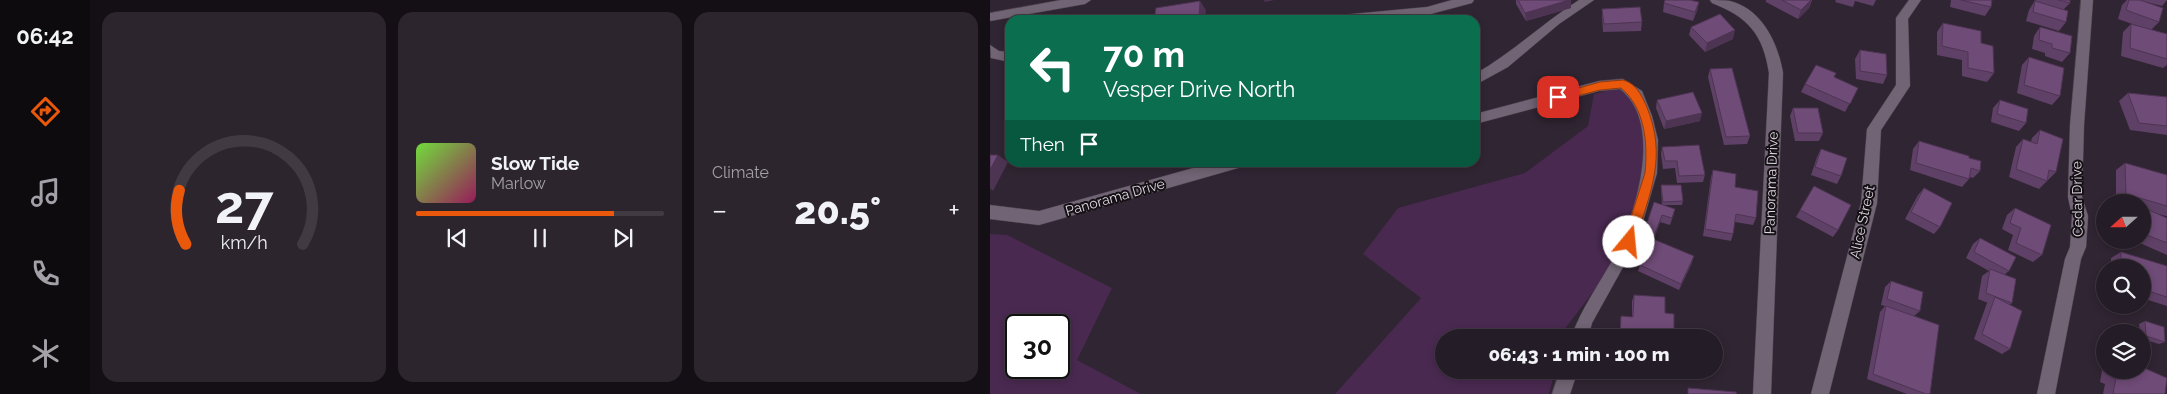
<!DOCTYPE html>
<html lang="en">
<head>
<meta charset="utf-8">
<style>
	body { margin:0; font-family:Raleway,sans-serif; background:#2c252e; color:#f1f3f6; height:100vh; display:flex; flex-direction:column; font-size:19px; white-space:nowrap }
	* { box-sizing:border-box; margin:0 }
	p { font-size:16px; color:#a3a1a7 }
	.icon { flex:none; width:28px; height:28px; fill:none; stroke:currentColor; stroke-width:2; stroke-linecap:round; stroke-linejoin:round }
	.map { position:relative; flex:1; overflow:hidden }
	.drawer { display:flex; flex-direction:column; gap:12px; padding:12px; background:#140f15; width:900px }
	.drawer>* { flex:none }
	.hud { position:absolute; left:15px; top:15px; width:475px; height:152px; border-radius:15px; box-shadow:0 2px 8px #0003,0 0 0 1px #413a43; background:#0b6e4f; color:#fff; overflow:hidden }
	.needle { width:32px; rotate:249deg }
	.fabs { position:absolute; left:1106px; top:194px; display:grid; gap:10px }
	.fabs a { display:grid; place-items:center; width:55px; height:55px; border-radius:50%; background:#241c26; box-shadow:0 2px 8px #0003,0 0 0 1px #413a43; font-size:25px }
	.speed { position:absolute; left:15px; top:314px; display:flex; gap:10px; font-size:25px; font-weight:700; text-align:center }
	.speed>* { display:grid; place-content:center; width:65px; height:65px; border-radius:50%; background:#241c26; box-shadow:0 2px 8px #0003,0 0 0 1px #413a43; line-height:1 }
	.speed .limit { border:2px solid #111; border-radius:8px; background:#fff; color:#111 }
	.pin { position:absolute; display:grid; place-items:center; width:42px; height:42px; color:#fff; margin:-21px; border-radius:10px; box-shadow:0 2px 8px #0006 }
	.me { position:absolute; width:55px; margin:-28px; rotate:17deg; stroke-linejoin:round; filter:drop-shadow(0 0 4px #0008) }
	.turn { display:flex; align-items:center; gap:18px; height:105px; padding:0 15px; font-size:22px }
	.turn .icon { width:65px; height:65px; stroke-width:2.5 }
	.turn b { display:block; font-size:35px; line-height:42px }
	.then { display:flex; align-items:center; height:48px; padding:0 15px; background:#0003; gap:10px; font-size:19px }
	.big { font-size:38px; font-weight:800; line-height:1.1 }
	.drawer .card { flex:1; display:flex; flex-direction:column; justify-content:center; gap:8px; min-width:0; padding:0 18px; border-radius:15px; background:#2c252e }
	.drawer .dial { align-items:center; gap:0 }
	.dial svg { height:130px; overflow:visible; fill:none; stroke:#413a43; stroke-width:7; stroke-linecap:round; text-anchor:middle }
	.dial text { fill:#f1f3f6; stroke:none }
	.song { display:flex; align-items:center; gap:15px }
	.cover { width:60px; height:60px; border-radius:8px; background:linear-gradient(135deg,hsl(100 70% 55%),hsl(330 70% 35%)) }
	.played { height:5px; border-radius:2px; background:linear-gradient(90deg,#ea580c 80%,#413a43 80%) }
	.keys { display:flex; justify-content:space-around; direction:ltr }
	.heat { display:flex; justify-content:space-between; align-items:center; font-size:28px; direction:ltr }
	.drawer .tiles { flex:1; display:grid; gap:12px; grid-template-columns:repeat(3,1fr) }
	.trip { position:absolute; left:445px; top:329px; width:288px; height:50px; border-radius:25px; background:#241c26; box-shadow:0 2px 8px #0003,0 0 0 1px #413a43; font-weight:800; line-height:50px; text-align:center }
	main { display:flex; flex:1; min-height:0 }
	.tabs { display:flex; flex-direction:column; width:90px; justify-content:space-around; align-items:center; background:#0e0b0f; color:#a3a1a7 }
	.tabs .icon { width:35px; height:35px }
	.tabs .on { color:#ea580c }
	.tabs b { font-size:22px; color:#f1f3f6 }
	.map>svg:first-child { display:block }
	.green { fill:#492950; fill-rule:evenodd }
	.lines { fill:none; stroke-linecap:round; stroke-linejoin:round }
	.street-casing { stroke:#4b424d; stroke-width:1 }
	.street { fill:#716474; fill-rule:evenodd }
	.wall { fill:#5f4066 }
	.shaded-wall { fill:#4e3453 }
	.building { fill:#6f4b77; stroke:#4e3453 }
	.route { fill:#ea580c; stroke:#983908 }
	.labels { text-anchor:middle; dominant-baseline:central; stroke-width:4; stroke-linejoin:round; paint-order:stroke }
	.street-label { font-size:14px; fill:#ddd6de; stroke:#151016 }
</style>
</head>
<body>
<main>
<nav class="tabs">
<b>06:42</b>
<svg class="icon on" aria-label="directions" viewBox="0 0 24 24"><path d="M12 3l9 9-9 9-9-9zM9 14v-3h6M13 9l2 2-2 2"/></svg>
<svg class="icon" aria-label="music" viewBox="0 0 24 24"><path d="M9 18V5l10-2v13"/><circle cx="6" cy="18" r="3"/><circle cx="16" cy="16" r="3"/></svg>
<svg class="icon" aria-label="phone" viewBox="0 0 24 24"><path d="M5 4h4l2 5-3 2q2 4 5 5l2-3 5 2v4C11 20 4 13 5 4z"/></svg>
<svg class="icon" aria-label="climate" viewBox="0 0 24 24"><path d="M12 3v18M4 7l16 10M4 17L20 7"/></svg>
</nav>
<section class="drawer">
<div class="tiles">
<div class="card dial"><svg viewBox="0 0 100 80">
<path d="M14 69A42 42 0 1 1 86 69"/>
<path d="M14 69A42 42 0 0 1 10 36" stroke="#ea580c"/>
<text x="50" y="56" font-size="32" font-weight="700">27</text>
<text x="50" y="72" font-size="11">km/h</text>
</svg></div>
<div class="card">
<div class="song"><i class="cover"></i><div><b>Slow Tide</b><p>Marlow</p></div></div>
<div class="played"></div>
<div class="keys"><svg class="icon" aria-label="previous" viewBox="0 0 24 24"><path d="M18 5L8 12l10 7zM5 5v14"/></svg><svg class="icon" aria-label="pause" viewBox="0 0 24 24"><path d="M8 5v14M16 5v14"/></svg><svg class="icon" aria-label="next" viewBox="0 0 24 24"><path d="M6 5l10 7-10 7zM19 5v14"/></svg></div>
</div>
<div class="card"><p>Climate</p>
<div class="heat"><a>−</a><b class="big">20.5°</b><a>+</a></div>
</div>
</div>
</section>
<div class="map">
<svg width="1177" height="394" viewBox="0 0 1177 394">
	<rect width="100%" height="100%" fill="#302532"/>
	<!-- green -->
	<path class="green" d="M630,88C635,93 643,99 646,105C666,146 652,197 635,238C622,270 595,302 574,330L572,337L454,338V370H565L559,394H345L431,298L373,254L408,208L535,173L598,126L604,94Z
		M0,234L17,235L122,288L87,360L151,394H0ZM26,325H69V368H26Z"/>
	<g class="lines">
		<!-- street casing -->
		<g class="street-casing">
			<path id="street" d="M71,0H101L95,4L0,21V13Z
				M462,0H484L482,3L437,15L387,20H335L341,16L437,7Z
				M589,0H604L569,24L518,67L485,85V74C522,53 553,23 589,0Z
				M720,0C726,0 734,0 740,1C772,9 788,43 793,73L781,394H763L779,73C773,34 758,17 722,3Z
				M919,0H931L918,19L920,86L891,130L887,203L839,394H821L871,203L877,129L906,85V18Z
				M1091,0H1103L1094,125L1092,197L1098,216L1096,247L1091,259L1065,394H1047L1075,259L1080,247L1082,216L1078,197L1080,125Z
				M0,45L9,51L20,52V62L1,58Z
				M633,79L652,91L662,116L668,140L667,173L647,242L602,323L598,338H581C593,302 618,274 632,240C649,199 671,121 630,89L609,91L485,124V114L609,81Z
				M225,162H255L253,166L248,168L49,225L0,219V205L49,211Z
				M570,370H588L580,394H562Z"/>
		</g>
		<!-- street -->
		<use href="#street" class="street"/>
	</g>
	<!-- wall -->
	<path class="wall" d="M526,0H581V8L536,21L526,4Z
		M776,0H822L819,8L808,19L776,2Z
		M846,0H886L883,6L865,1L863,7L845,2Z
		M961,0H1002L1001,7L995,16L960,7Z
		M1045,0H1080V3L1074,9L1076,22L1069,31L1036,21L1039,10L1044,2Z
		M1137,0H1177L1172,6L1152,1L1169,22L1161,30L1177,34V65L1173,68L1131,56L1133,32L1141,24L1148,26L1128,19L1132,5Z
		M709,2L707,11L703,21L673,12L674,3Z
		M612,9L652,22L651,31L613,32L612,17Z
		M953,23L991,43L1004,73L997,82L972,76V60L947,55V32Z
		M701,27L743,39L715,52L699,35Z
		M1050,27L1080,53L1072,62L1055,56V53L1042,49L1044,36Z
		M870,50L897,75L893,84L866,79L865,59Z
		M1039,57L1070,96L1062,105L1027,93L1032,65Z
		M720,69L760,136L757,144L734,145L718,77Z
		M844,77L868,88L855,112L811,92L815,84Z
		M1138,93L1177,97V135L1140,130L1129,101Z
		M667,100L710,121L674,129L666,108Z
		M1010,100L1036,123L1029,131L1001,122L1003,108Z
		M803,108L833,133L829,141H805L800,116Z
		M1050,130L1066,172L1049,189L1019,177L1026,147L1033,139L1041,142L1042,138Z
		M929,141L979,158L990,171L983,178L980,177L979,179L972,187L920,170L923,149Z
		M672,147L715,175L713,182L687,183L685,168L673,169L671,154Z
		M831,149L851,176L847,184L821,175L827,157Z
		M1135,163L1177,175V216H1176L1165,213L1177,218V255L1143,240H1152V202H1131L1126,201V170Z
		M723,170L745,187L766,218L763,225L745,222L743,234L741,241L713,236L721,177Z
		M671,185L693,201L692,205H674L685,209L683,216L680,225L670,222L664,239L702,263L689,290L648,271L650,265L661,242L652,239L654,232L672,205L671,189Z
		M824,186L848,230L843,237L806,217Z
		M934,188L950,227L944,234L915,219L928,195Z
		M1025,208L1052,255L1043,262L1018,250L1023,235L1012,229L1017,215Z
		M990,238L1019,271L1014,275L1022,303L1019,305L1020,349L1012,354L984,339L997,303H998L988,299L992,276L999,271L976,258L983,244Z
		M1131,252L1177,266V306L1152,298V268H1121V258Z
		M901,281L930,311L924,316L940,394H917L877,379L890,312L895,306L891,305L895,287Z
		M644,295L675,313L684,338H630L631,316L642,317V301Z
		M1155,321L1175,342L1169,344L1152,339V332H1150L1149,324Z
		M1115,358V370H1152L1175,394H1113L1115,384L1110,382L1114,359Z"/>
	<!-- shaded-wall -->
	<path class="shaded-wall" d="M274,0H284L275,2Z
		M579,0H581V8L536,21L535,13Z
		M821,0L819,8L808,19L811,10Z
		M210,1L216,10L215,20H186Z
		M709,2L707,11L703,21L705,12Z
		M76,15L80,20H75Z
		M745,30L743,39L715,52L717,43Z
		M487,52L489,60L485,61V53Z
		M712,113L710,121L674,129L676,121Z
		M8,155L18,162L3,191L0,188V170Z
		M73,162H84L75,165Z
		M672,215L670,222L663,242L664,236Z
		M704,256L702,263L689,290L691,284Z"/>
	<!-- building -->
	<path class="building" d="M528,0H579L535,13Z
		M675,0H700L709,2L705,12L674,3Z
		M792,0H821L811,10Z
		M971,0H1002L1001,7Z
		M1068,0H1080V3Z
		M1139,0H1150L1173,8L1169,22L1136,10Z
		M210,1L209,17L186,20H164L166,8Z
		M1045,1L1078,11L1076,22L1043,12Z
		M650,7L652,22L614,24L612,9Z
		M730,14L745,30L717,43L701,27Z
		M76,15L75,20H53V18Z
		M953,23L991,31V43L1003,46L1004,73L978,68V52L952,46Z
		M1141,24L1177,34V59L1140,48Z
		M1050,27L1082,36L1080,53L1062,48V44L1049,40Z
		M870,50L896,54L897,75L870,71Z
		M1039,57L1074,68L1070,96L1034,85Z
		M826,65L846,73L844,77L868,88L860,104L815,84Z
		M742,68L760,136L736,137L720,69Z
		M703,92L712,113L676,121L667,100Z
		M1138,93L1177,97V126L1149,123Z
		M1010,100L1038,109L1036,123L1007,114Z
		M803,108H828L833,133H808Z
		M1050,130L1073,139L1066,172L1059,170L1057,181L1026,169L1033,139L1047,144Z
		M929,141L979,156V158L991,161L990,171L981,168L979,179L926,163Z
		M709,145L715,175L689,176L687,161H675L672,147Z
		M831,149L857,158L851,176L825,167Z
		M0,155H8L0,170Z
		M1135,163L1177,175V206L1136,194Z
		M723,170L746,174L745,187L768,191L766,218L746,214L743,234L715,229Z
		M671,185H691L693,201L673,202Z
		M824,186L861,205L848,230L810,210Z
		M934,188L962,203L950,227L921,212Z
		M664,202L685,209L682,218L672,215L664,236L654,232Z
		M1152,207L1177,218V243L1152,233Z
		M1025,208L1061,225L1052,255L1026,243L1031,228L1020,223Z
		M990,238L1026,257L1019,271L984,252Z
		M663,239L704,256L691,284L650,265Z
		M1131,252L1177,266V297L1152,289V268H1131Z
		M1000,269L1026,279L1022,303L996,293Z
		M901,281L933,292L930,311L897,299Z
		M644,295L675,297V313L684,314V338H630L631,316L643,317Z
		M1005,297L1032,311L1020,349L992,334Z
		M896,306L949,325L940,394H936L883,374Z
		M1155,321L1174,327L1175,342L1156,336Z
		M1152,367L1177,378L1175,394H1125L1123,393L1126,379L1121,377L1122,370H1152Z
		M698,388L746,392L747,394H698Z"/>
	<!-- route -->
	<path class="route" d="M633,80C645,83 651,94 656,105C678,157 660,192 645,242L643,246L639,247L635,246L633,242L655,173C658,143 655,108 631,88L610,90L568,101L563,97L564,95L610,82Z"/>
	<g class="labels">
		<!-- street labels -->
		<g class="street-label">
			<text transform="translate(781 183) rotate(-88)">Panorama Drive</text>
			<text transform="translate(125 197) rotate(-16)">Panorama Drive</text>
			<text transform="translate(1087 199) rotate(-91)">Cedar Drive</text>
			<text transform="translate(872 222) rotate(-78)">Alice Street</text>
		</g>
	</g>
</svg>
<div class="fabs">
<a><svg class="needle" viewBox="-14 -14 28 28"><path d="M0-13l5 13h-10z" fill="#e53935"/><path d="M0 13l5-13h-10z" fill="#a3a1a7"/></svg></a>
<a><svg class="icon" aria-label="search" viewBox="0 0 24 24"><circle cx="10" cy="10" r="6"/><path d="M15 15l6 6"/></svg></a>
<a><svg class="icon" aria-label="layers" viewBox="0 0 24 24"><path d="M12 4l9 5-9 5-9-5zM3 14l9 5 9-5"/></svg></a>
</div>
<div class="speed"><div class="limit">30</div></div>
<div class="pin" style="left:568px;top:97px;background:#d93025"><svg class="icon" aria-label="arrive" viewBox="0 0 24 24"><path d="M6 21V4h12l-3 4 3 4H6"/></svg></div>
<svg class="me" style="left:639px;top:242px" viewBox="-20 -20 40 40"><circle r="19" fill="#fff"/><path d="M0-13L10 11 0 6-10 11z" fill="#ea580c"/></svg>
<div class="trip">06:43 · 1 min · 100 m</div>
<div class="hud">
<div class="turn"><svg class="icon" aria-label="left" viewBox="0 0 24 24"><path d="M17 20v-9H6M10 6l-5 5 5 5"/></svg><div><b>70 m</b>Vesper Drive North</div></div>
<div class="then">Then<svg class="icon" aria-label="arrive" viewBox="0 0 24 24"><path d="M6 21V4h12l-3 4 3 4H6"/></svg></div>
</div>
</div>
</main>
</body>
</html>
